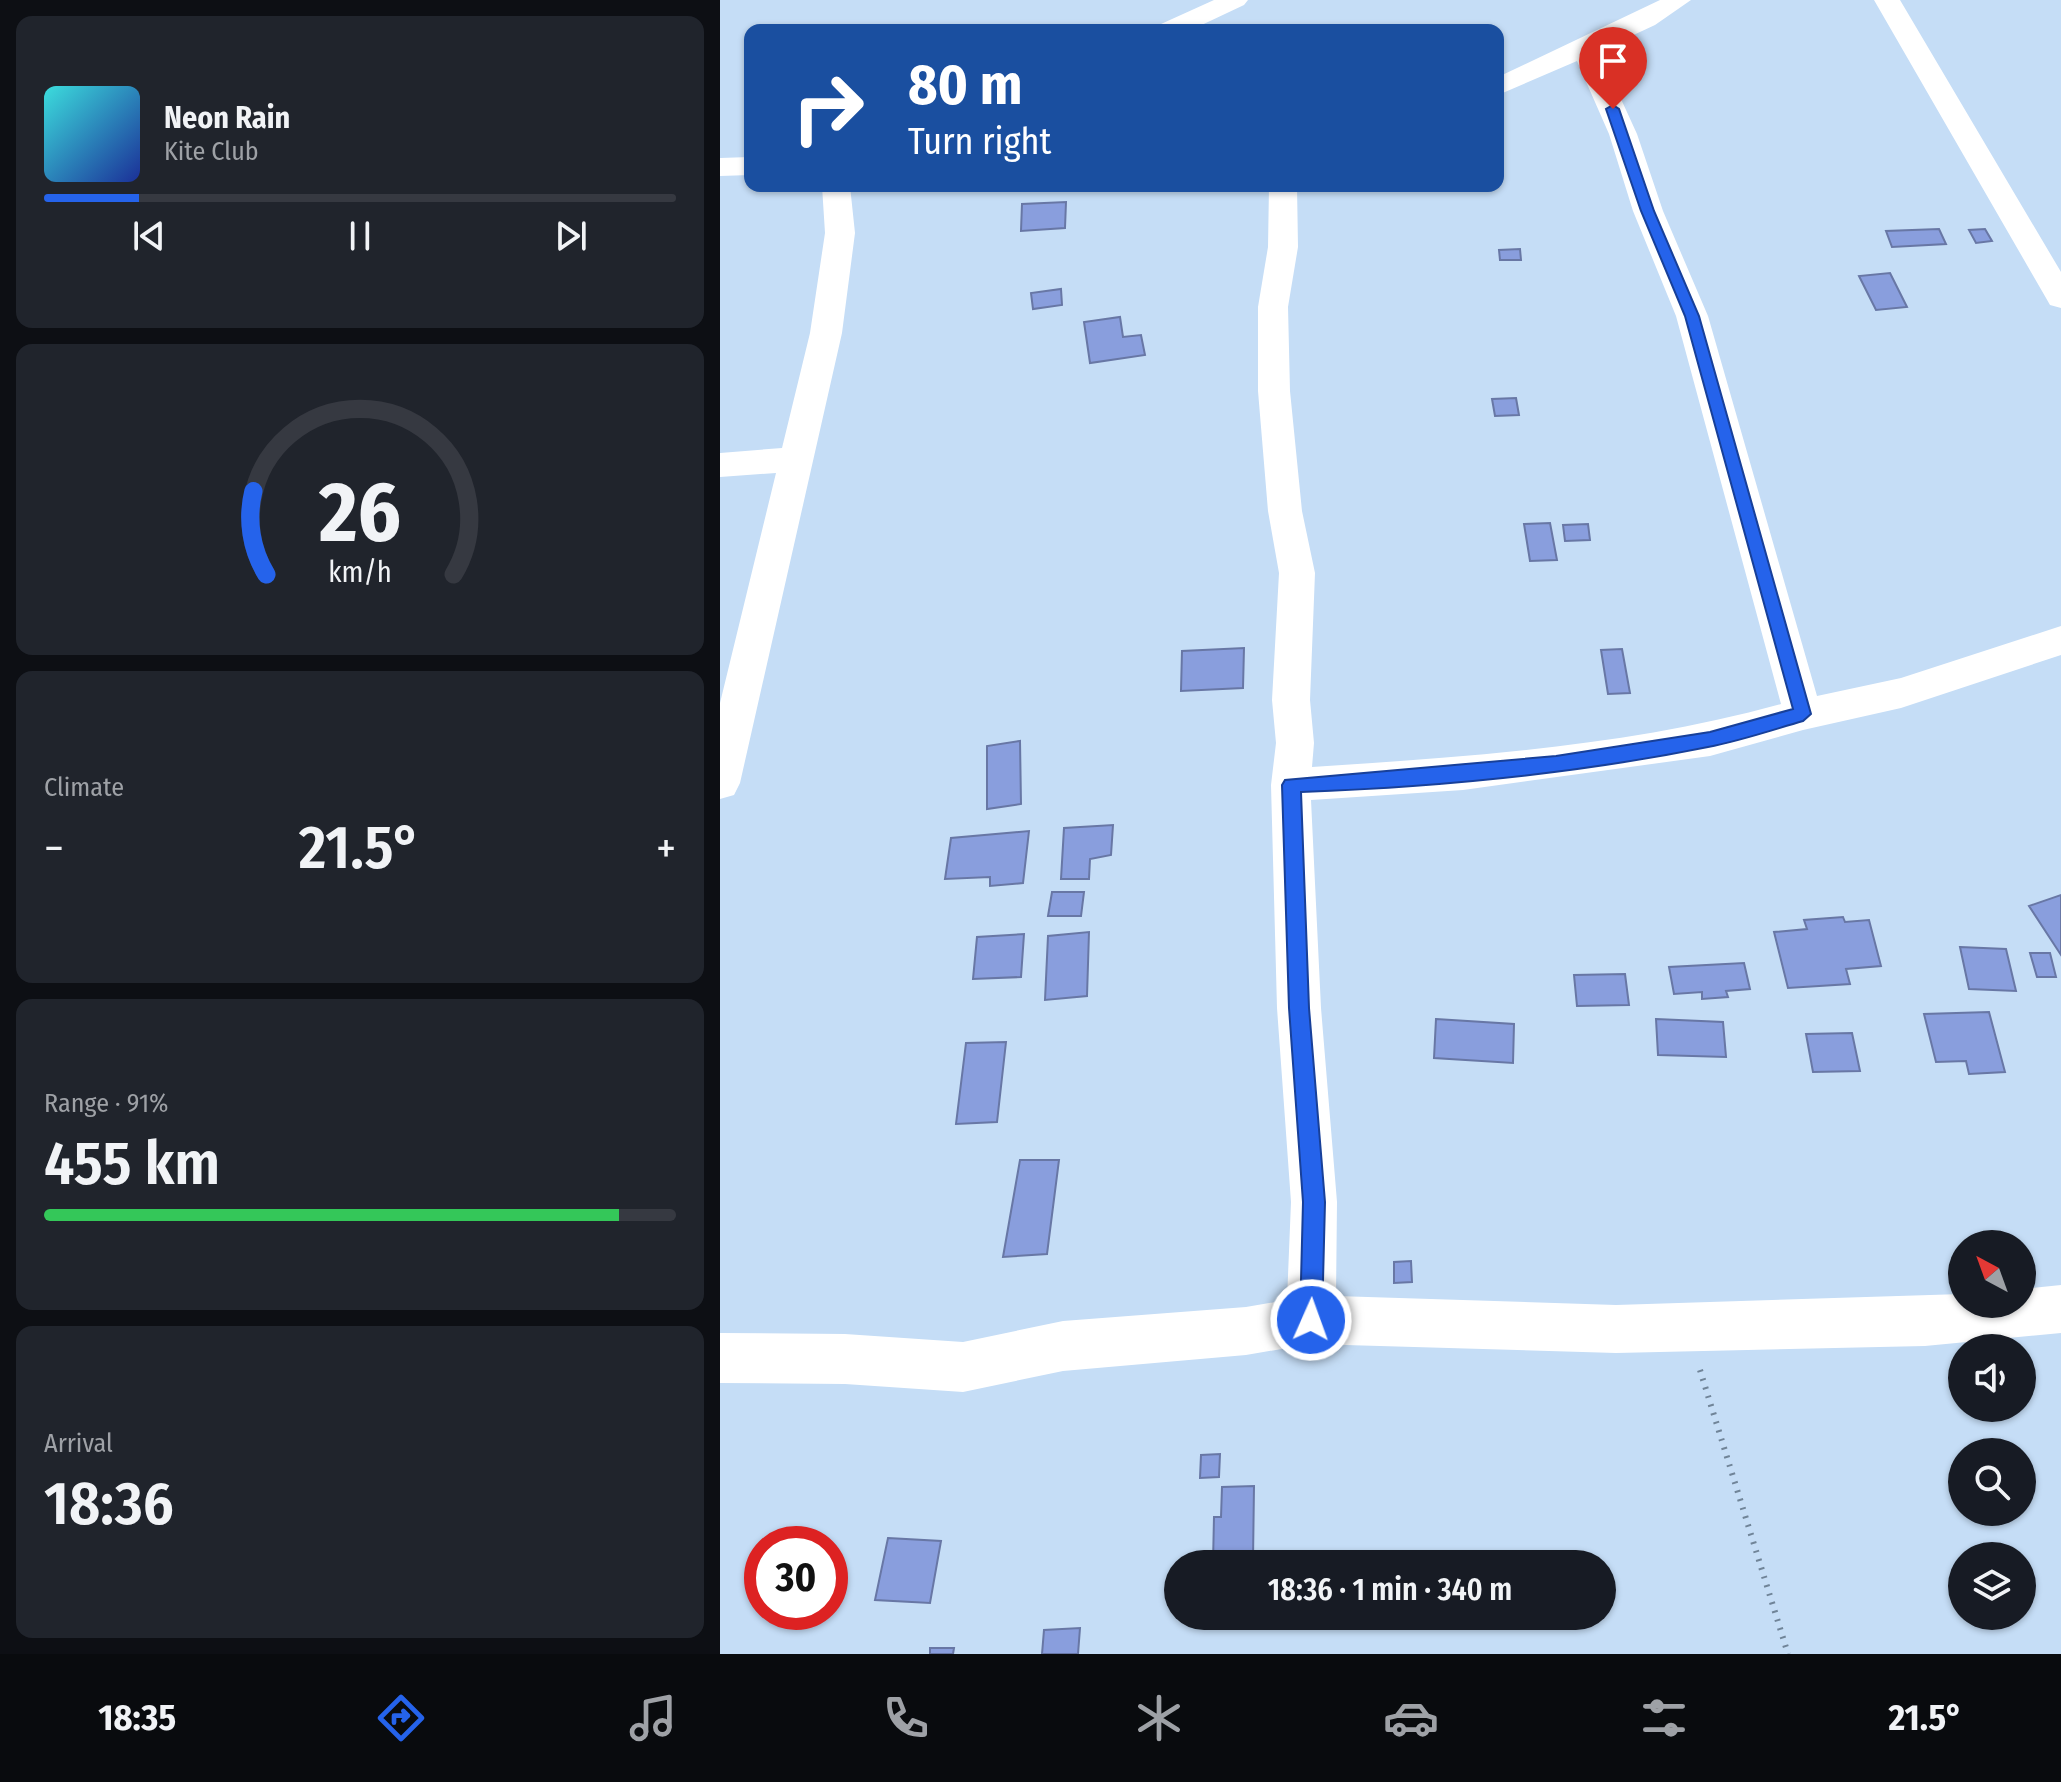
<!DOCTYPE html>
<html lang="en">
<head>
<meta charset="utf-8">
<style>
	body { margin:0; font-family:"Fira Sans Condensed",sans-serif; background:#20242c; color:#f1f3f6; height:100vh; display:flex; flex-direction:column; font-size:30px; white-space:nowrap }
	* { box-sizing:border-box; margin:0 }
	p { font-size:26px; color:#9ea1a6 }
	.icon { flex:none; width:44px; height:44px; fill:none; stroke:currentColor; stroke-width:2; stroke-linecap:round; stroke-linejoin:round }
	.map { position:relative; flex:1; overflow:hidden }
	.details { display:flex; flex-direction:column; gap:16px; padding:16px; background:#0d0f14; width:720px }
	.details>* { flex:none }
	.banner { position:absolute; left:24px; top:24px; width:760px; height:168px; border-radius:16px; box-shadow:0 2px 6px #0004; background:#1a4fa0; color:#fff; overflow:hidden }
	.needle { width:52px; rotate:319deg }
	.tools { position:absolute; left:1228px; top:1230px; display:grid; gap:16px }
	.tools a { display:grid; place-items:center; width:88px; height:88px; border-radius:50%; background:#171b24; box-shadow:0 2px 6px #0004; font-size:40px }
	.speed { position:absolute; left:24px; top:1526px; display:flex; gap:16px; font-size:40px; font-weight:700; text-align:center }
	.speed>* { display:grid; place-content:center; width:104px; height:104px; border-radius:50%; background:#171b24; box-shadow:0 2px 6px #0004; line-height:1 }
	.speed .limit { border:12px solid #d22; background:#fff; color:#111 }
	.pin { position:absolute; display:grid; place-items:center; width:68px; height:68px; color:#fff; margin:-82px -34px; border-radius:50% 50% 50% 0; rotate:-45deg; box-shadow:0 0 8px #0007 }
	.pin .icon { rotate:45deg }
	.me { position:absolute; width:88px; margin:-44px; rotate:2deg; stroke-linejoin:round; filter:drop-shadow(0 0 6px #0008) }
	.turn { display:flex; align-items:center; gap:28px; height:168px; padding:0 32px; font-size:36px }
	.turn .icon { width:104px; height:104px; stroke-width:2.5 }
	.turn b { display:block; font-size:56px; line-height:68px }
	.big { font-size:60px; font-weight:600; line-height:1.1 }
	.details .tile { flex:1; display:flex; flex-direction:column; justify-content:center; gap:12px; min-width:0; padding:0 28px; border-radius:16px; background:#20242c }
	.details .dial { align-items:center; gap:0 }
	.dial svg { height:208px; overflow:visible; fill:none; stroke:#363941; stroke-width:7; stroke-linecap:round; text-anchor:middle }
	.dial text { fill:#f1f3f6; stroke:none }
	.song { display:flex; align-items:center; gap:24px }
	.cover { width:96px; height:96px; border-radius:12px; background:linear-gradient(135deg,hsl(180 70% 55%),hsl(230 70% 35%)) }
	.played { height:8px; border-radius:4px; background:linear-gradient(90deg,#2563eb 15%,#363941 15%) }
	.keys { display:flex; justify-content:space-around; direction:ltr }
	.heat { display:flex; justify-content:space-between; align-items:center; font-size:44px; direction:ltr }
	.charge { height:12px; border-radius:6px; background:linear-gradient(90deg,#34c759 91%,#363941 0) }
	.trip { position:absolute; left:444px; top:1550px; width:452px; height:80px; border-radius:40px; background:#171b24; box-shadow:0 2px 6px #0004; font-weight:600; line-height:80px; text-align:center }
	.dock { display:flex; height:128px; justify-content:space-around; align-items:center; background:#090b0e; color:#9ea1a6 }
	.dock .icon { width:56px; height:56px }
	.dock .on { color:#2563eb }
	.dock b { font-size:36px; color:#f1f3f6 }
	main { display:flex; flex:1; min-height:0 }
	.map>svg:first-child { display:block }
	.building { fill:#899edd; stroke:#6877a5; stroke-width:2 }
	.lines { fill:none; stroke-linecap:round; stroke-linejoin:round }
	.path { stroke:#708498; stroke-width:6; stroke-dasharray:2 7; stroke-linecap:butt }
	.minor { fill:#fff; fill-rule:evenodd }
	.route { fill:#2563eb; stroke:#184099; stroke-width:2 }
</style>
</head>
<body>
<main>
<section class="details">
<div class="tile">
<div class="song"><i class="cover"></i><div><b>Neon Rain</b><p>Kite Club</p></div></div>
<div class="played"></div>
<div class="keys"><svg class="icon" aria-label="previous" viewBox="0 0 24 24"><path d="M18 5L8 12l10 7zM5 5v14"/></svg><svg class="icon" aria-label="pause" viewBox="0 0 24 24"><path d="M8 5v14M16 5v14"/></svg><svg class="icon" aria-label="next" viewBox="0 0 24 24"><path d="M6 5l10 7-10 7zM19 5v14"/></svg></div>
</div>
<div class="tile dial"><svg viewBox="0 0 100 80">
<path d="M14 69A42 42 0 1 1 86 69"/>
<path d="M14 69A42 42 0 0 1 9 37" stroke="#2563eb"/>
<text x="50" y="56" font-size="32" font-weight="700">26</text>
<text x="50" y="72" font-size="11">km/h</text>
</svg></div>
<div class="tile"><p>Climate</p>
<div class="heat"><a>−</a><b class="big">21.5°</b><a>+</a></div>
</div>
<div class="tile"><p>Range · 91%</p><b class="big">455 km</b><div class="charge"></div></div>
<div class="tile"><p>Arrival</p><b class="big">18:36</b></div>
</section>
<div class="map">
<svg width="1341" height="1654" viewBox="0 0 1341 1654">
	<rect width="100%" height="100%" fill="#c5ddf6"/>
	<!-- building -->
	<path class="building" d="M346,202L345,228L301,231L302,204Z
		M1219,229L1226,244L1172,247L1166,231Z
		M1265,229L1272,241L1256,243L1249,230Z
		M800,249L801,260H780L779,250Z
		M1170,273L1187,307L1156,310L1139,276Z
		M341,289L342,305L313,309L311,293Z
		M400,317L403,337L421,335L425,355L370,363L364,322Z
		M796,398L799,415L775,416L772,399Z
		M830,523L837,560L810,561L804,524Z
		M868,524L870,540L845,541L843,525Z
		M524,648L523,688L461,691L462,651Z
		M902,649L910,693L888,694L881,650Z
		M300,741L301,804L267,809V746Z
		M393,825L391,855L370,859L369,879H341L344,828Z
		M309,831L303,883L270,886V877L225,879L231,838Z
		M332,892H364L361,916H328Z
		M1341,895V955L1309,906Z
		M1123,917L1125,922L1149,920L1161,966L1126,969L1130,984L1068,988L1054,932L1087,929L1084,920Z
		M369,932L367,996L325,1000L328,936Z
		M304,934L301,977L253,979L257,937Z
		M1240,947L1286,949L1296,991L1249,989Z
		M1310,953H1330L1336,977H1317Z
		M1024,963L1030,989L1006,991L1008,997L982,999V992L954,994L949,967Z
		M905,974L909,1005L857,1006L854,975Z
		M1269,1012L1285,1072L1249,1074L1246,1061L1216,1062L1204,1014Z
		M716,1019L794,1024L793,1063L714,1058Z
		M936,1019L1003,1022L1006,1057L938,1055Z
		M1132,1033L1140,1071L1093,1072L1086,1034Z
		M286,1042L277,1122L236,1124L246,1043Z
		M300,1160H339L327,1254L283,1257Z
		M691,1261L692,1282L674,1283V1262Z
		M500,1454L499,1477L480,1478L481,1455Z
		M534,1486L533,1560L493,1563L494,1517H501L502,1487Z
		M168,1538L221,1541L210,1603L155,1600Z
		M360,1628L358,1654H322L324,1630Z
		M210,1648H234L233,1654H210Z"/>
	<g class="lines">
		<!-- path -->
		<path class="path" d="M980,1370L1068,1654"/>
		<!-- minor -->
		<path class="minor" d="M494,0H528L524,5L471,30H437L441,24Z
			M940,0H971L935,25L879,51L917,134L943,211L988,316L1097,696L1181,678L1341,626V655L1181,708L1083,730L990,756L743,790L591,800L601,1008L617,1202L616,1296L896,1305L1242,1294V1304H1302V1289L1341,1285V1333L1205,1346L896,1353L591,1344L526,1355L343,1371L243,1392L125,1384L0,1383V1333L125,1334L243,1342L343,1321L526,1307L567,1300L571,1202L557,1008L551,785L556,743L552,700L559,573L548,511L538,391V307L548,247L549,186H577L578,247L568,307L570,391L582,511L595,573L590,700L594,743L592,767C749,757 910,746 1061,704L956,316L913,211L889,134L857,61L778,95V77Z
			M1154,0H1180L1341,272V308L1330,305L1326,298Z
			M30,157V175L0,176V158Z
			M102,186H130L135,233L122,333L20,783L14,795L0,799V703L56,473L0,477V453L62,448L90,333L105,233Z"/>
	</g>
	<!-- route -->
	<path class="route" d="M893,105L899,109L934,211L979,316L1091,714L1083,721C1052,730 1020,741 988,747C855,774 716,787 581,792L589,1008L605,1202L602,1320L598,1328L591,1331L583,1328L580,1320L583,1202L569,1008L562,785L565,780L836,756L990,732L1073,709L965,316L921,211L886,109Z"/>
</svg>
<div class="tools">
<a><svg class="needle" viewBox="-14 -14 28 28"><path d="M0-13l5 13h-10z" fill="#e53935"/><path d="M0 13l5-13h-10z" fill="#9ea1a6"/></svg></a>
<a><svg class="icon" aria-label="sound" viewBox="0 0 24 24"><path d="M4 9h4l5-4v14l-5-4H4zM17 9q2 3 0 6"/></svg></a>
<a><svg class="icon" aria-label="search" viewBox="0 0 24 24"><circle cx="10" cy="10" r="6"/><path d="M15 15l6 6"/></svg></a>
<a><svg class="icon" aria-label="layers" viewBox="0 0 24 24"><path d="M12 4l9 5-9 5-9-5zM3 14l9 5 9-5"/></svg></a>
</div>
<div class="speed"><div class="limit">30</div></div>
<div class="pin" style="left:893px;top:109px;background:#d93025"><svg class="icon" aria-label="arrive" viewBox="0 0 24 24"><path d="M6 21V4h12l-3 4 3 4H6"/></svg></div>
<svg class="me" style="left:591px;top:1320px" viewBox="-20 -20 40 40"><circle r="17" fill="#2563eb" stroke="#fff" stroke-width="3"/><path d="M0-11L8 9 0 5-8 9z" fill="#fff"/></svg>
<div class="trip">18:36 · 1 min · 340 m</div>
<div class="banner">
<div class="turn"><svg class="icon" aria-label="right" viewBox="0 0 24 24"><path d="M7 20v-9h11M14 6l5 5-5 5"/></svg><div><b>80 m</b>Turn right</div></div>
</div>
</div>
</main>
<nav class="dock">
<b>18:35</b>
<svg class="icon on" aria-label="directions" viewBox="0 0 24 24"><path d="M12 3l9 9-9 9-9-9zM9 14v-3h6M13 9l2 2-2 2"/></svg>
<svg class="icon" aria-label="music" viewBox="0 0 24 24"><path d="M9 18V5l10-2v13"/><circle cx="6" cy="18" r="3"/><circle cx="16" cy="16" r="3"/></svg>
<svg class="icon" aria-label="phone" viewBox="0 0 24 24"><path d="M5 4h4l2 5-3 2q2 4 5 5l2-3 5 2v4C11 20 4 13 5 4z"/></svg>
<svg class="icon" aria-label="climate" viewBox="0 0 24 24"><path d="M12 3v18M4 7l16 10M4 17L20 7"/></svg>
<svg class="icon" aria-label="car" viewBox="0 0 24 24"><path d="M5 17H2v-5l4-1 3-4h7l3 4 3 1v5h-3M9 17h6M6 11h13"/><circle cx="7" cy="17" r="2"/><circle cx="17" cy="17" r="2"/></svg>
<svg class="icon" aria-label="filters" viewBox="0 0 24 24"><path d="M4 7h16M4 17h16"/><circle cx="9" cy="7" r="2"/><circle cx="15" cy="17" r="2"/></svg>
<b>21.5°</b>
</nav>
</body>
</html>
